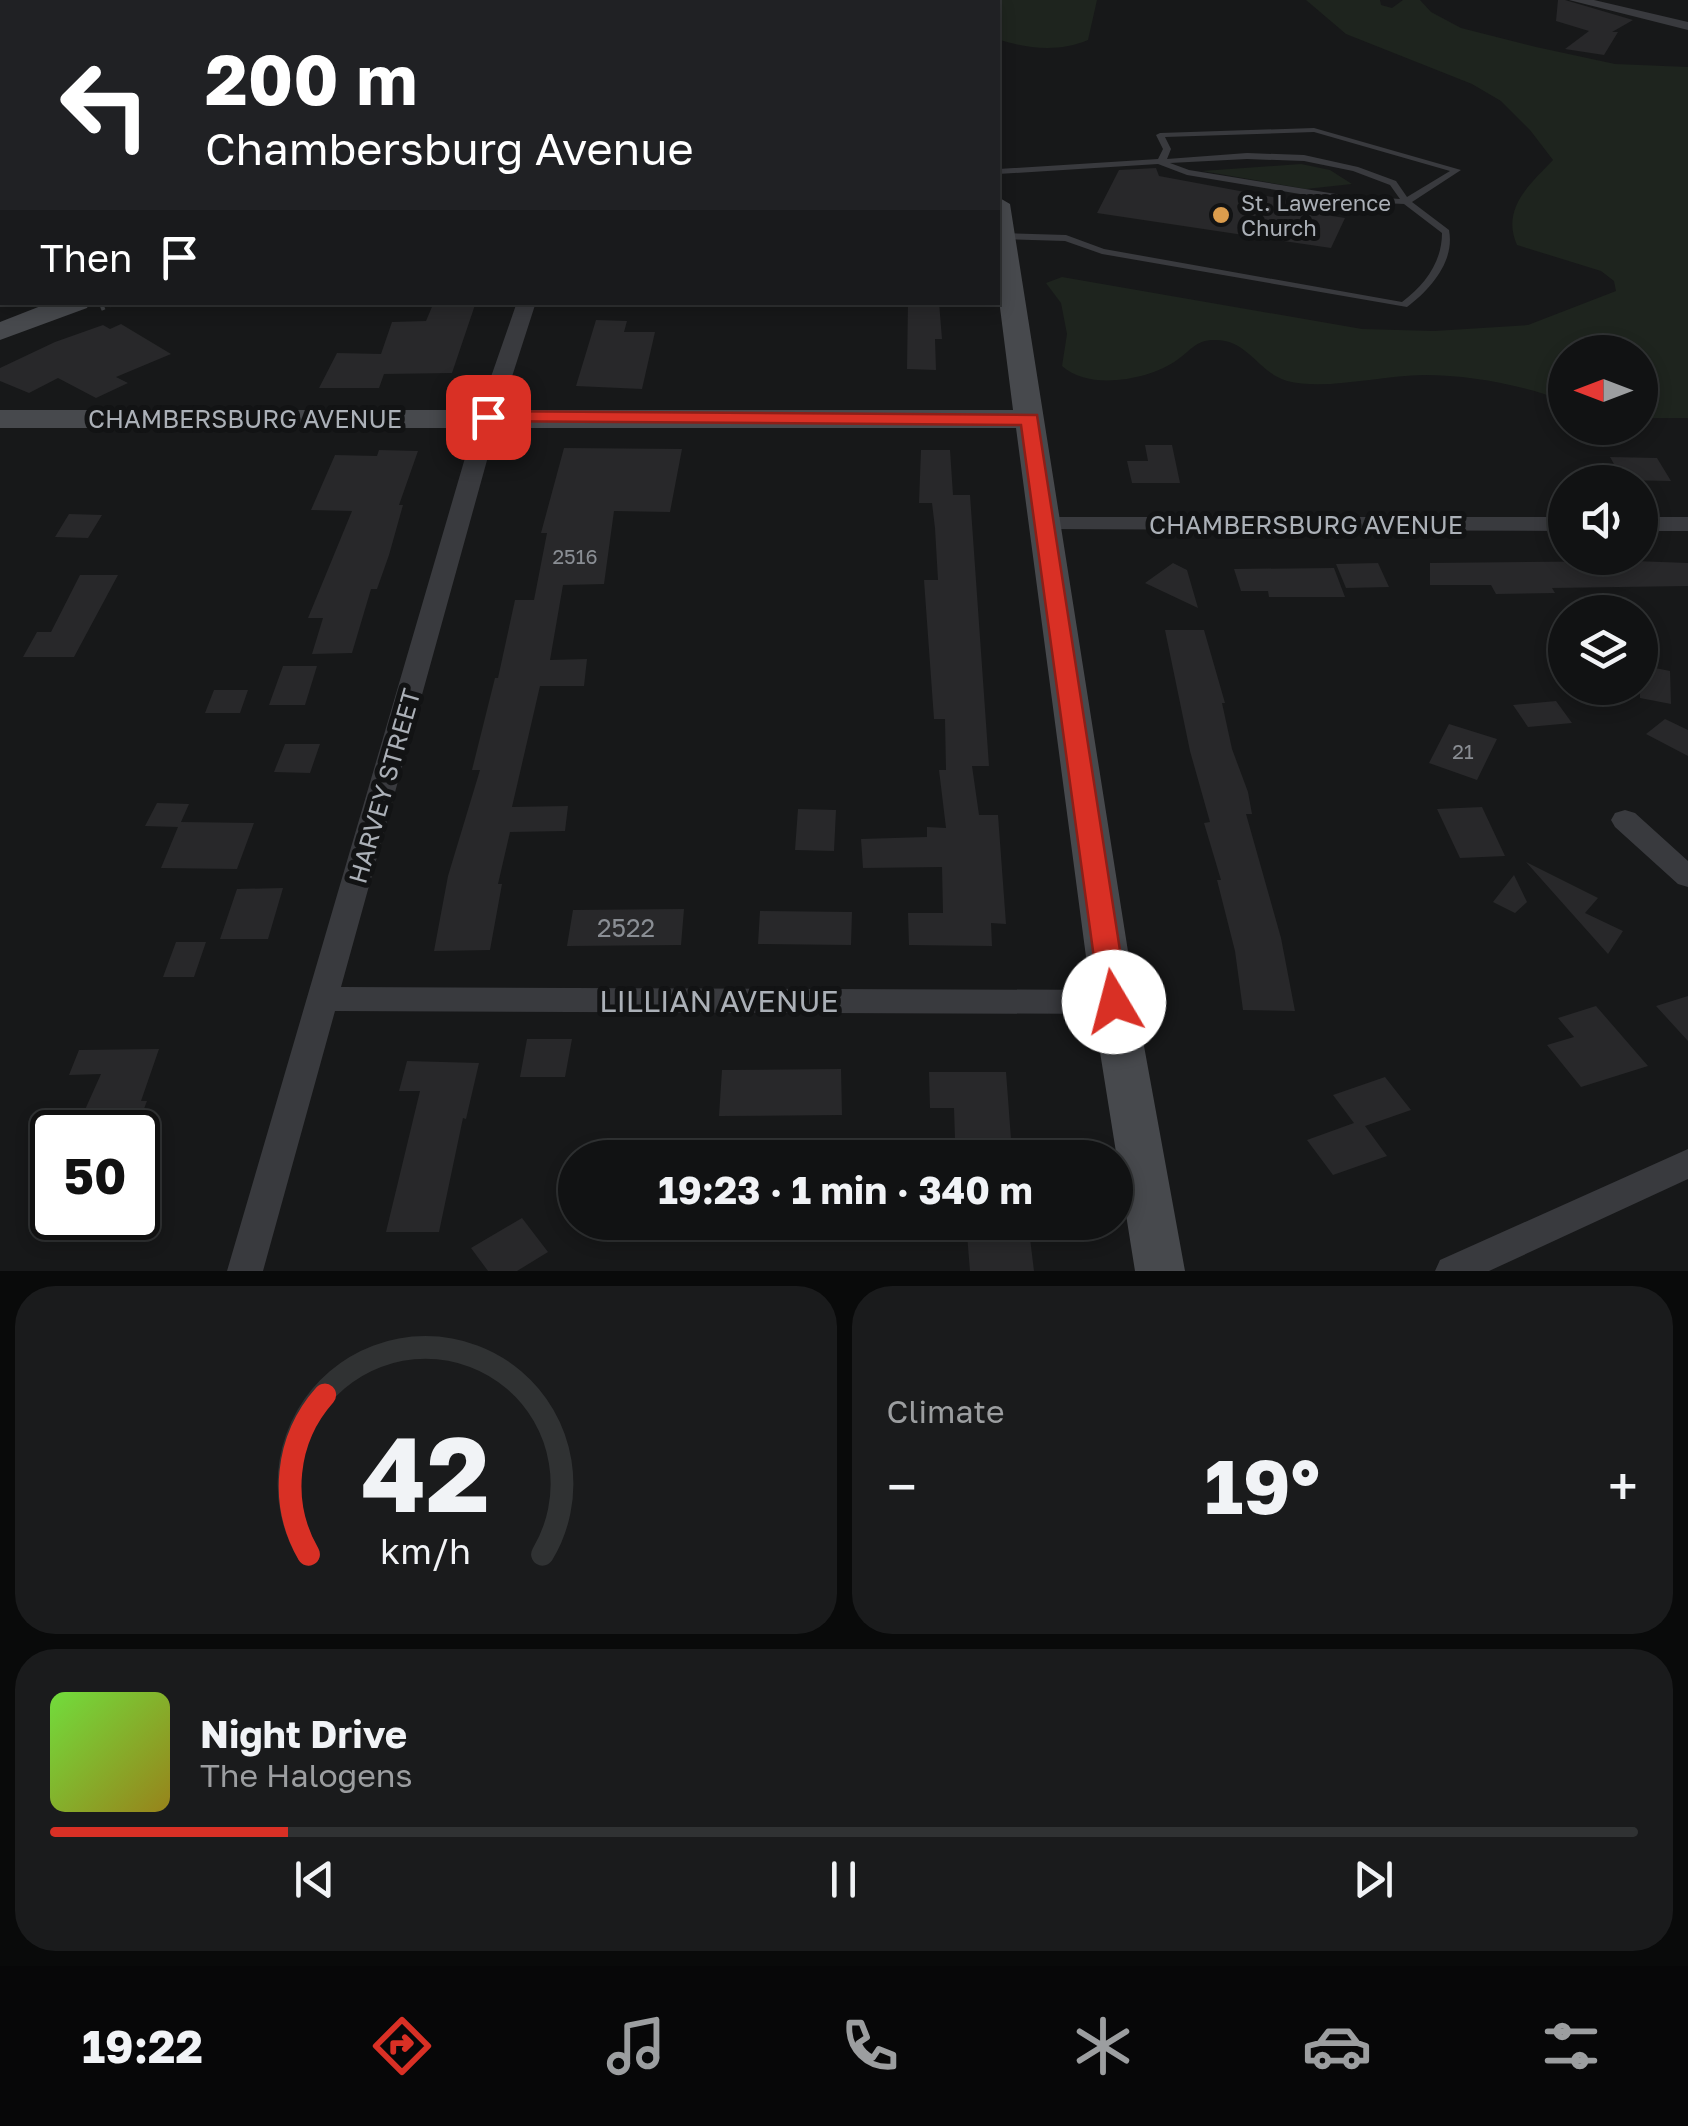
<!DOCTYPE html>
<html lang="en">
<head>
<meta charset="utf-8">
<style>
	body { margin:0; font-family:"Golos Text",sans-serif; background:#1a1b1c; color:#f1f3f6; height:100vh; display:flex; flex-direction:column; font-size:38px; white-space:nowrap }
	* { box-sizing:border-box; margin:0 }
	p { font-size:32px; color:#9c9ea0 }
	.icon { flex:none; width:55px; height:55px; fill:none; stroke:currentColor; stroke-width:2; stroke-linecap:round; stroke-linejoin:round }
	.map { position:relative; height:1271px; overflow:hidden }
	.drawer { display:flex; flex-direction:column; gap:15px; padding:15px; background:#090a0a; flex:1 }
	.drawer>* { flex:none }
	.top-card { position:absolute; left:0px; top:0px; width:1000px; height:305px; box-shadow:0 5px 15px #0003,0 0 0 2px #303233; background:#202124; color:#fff; overflow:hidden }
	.needle { width:65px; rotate:270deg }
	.controls { position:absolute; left:1548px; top:335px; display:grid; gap:20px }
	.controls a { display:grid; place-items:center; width:110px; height:110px; border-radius:50%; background:#111213; box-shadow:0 5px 15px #0003,0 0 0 2px #303233; font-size:50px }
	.speed { position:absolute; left:30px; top:1110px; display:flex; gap:20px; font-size:50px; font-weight:700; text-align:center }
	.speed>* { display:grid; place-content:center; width:130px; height:130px; border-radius:50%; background:#111213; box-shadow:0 5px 15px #0003,0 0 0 2px #303233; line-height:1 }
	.speed .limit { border:5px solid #111; border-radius:15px; background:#fff; color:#111 }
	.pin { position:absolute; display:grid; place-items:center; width:85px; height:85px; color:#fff; margin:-42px; border-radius:20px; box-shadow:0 5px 15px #0006 }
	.me { position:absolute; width:110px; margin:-55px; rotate:352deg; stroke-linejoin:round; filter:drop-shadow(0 0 8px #0008) }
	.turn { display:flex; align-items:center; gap:35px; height:210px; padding:0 40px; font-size:45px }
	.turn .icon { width:130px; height:130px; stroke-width:2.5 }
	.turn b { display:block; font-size:70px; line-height:85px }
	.then { display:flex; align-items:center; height:95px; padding:0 40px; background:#0003; gap:20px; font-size:38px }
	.big { font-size:75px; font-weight:700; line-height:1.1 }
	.drawer .tile { flex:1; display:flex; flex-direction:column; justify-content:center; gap:15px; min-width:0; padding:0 35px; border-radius:40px; background:#1a1b1c }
	.drawer .dial { align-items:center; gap:0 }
	.dial svg { height:260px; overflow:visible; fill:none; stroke:#303233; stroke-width:7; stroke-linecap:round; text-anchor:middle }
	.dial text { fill:#f1f3f6; stroke:none }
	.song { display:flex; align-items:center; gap:30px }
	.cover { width:120px; height:120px; border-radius:15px; background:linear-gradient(135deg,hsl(100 70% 55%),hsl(50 70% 35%)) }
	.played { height:10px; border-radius:5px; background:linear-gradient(90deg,#d93025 15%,#303233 15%) }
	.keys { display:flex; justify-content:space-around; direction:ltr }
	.heat { display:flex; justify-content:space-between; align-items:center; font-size:55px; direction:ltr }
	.drawer .tiles { flex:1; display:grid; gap:15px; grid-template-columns:1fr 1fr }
	.tile:last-child { grid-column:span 2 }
	.trip { position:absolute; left:558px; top:1140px; width:575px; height:100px; border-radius:50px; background:#111213; box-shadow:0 5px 15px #0003,0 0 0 2px #303233; font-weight:700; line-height:100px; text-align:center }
	.dock { display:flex; height:160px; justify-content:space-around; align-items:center; background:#070708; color:#9c9ea0 }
	.dock .icon { width:70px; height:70px }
	.dock .active { color:#d93025 }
	.dock b { font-size:45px; color:#f1f3f6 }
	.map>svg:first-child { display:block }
	.green { fill:#1e241e }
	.building { fill:#28282a }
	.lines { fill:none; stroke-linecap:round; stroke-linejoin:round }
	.path { stroke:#3f4144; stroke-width:4; stroke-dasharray:4 5; stroke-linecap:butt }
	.lane { fill:#393a3e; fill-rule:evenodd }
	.street { fill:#393a3e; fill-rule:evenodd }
	.secondary { fill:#47494d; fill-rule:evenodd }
	.route { fill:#d93025; stroke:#8d1f18; stroke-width:2.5 }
	.poi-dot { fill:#dc9d4d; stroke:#121314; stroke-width:4 }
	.labels { text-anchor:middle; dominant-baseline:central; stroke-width:10; stroke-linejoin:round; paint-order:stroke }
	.number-label { font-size:20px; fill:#8a8e94 }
	.far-poi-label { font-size:22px; fill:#abb0b7; stroke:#121314; text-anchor:start }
	.street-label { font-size:25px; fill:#abb0b7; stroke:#121314 }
	.near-number-label { font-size:25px; fill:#8a8e94 }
	.near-street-label { font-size:30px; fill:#abb0b7; stroke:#121314 }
</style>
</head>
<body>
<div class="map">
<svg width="1688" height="1271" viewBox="0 0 1688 1271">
	<rect width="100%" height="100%" fill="#171819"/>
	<!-- green -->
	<path class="green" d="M993,0H1097L1088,40C1060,52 1029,49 1000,40L998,2Z
		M1306,0H1380L1381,5L1392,8L1403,0H1420L1431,12L1461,28L1536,47L1615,64L1688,67V418H1640V352H1565V401C1521,385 1471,375 1424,375C1382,375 1326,391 1287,381C1259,373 1248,340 1216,340C1197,339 1191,350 1177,360C1149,380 1089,391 1062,366L1067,334L1061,303L1046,283L1062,277L1362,329L1434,331L1528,325L1616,291L1614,281L1601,271L1517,245C1501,209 1529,185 1553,160L1530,130L1501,101L1472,84L1346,34Z
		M1301,164L1330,170L1352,184L1306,189L1202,171Z"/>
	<!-- building -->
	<path class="building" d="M1558,0H1565L1633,20L1612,32H1618L1604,55L1565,49L1589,31L1556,21Z
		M1156,168L1159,176L1278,198L1291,202L1288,209L1345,218L1331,248L1097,213L1119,170Z
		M434,302H476L452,373L384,374L379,388H319L337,353L381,354L392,322L426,321Z
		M908,302H939L942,339H935L936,370L907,369Z
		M596,320L627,321L624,332H655L642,389L576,386Z
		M121,324L171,354L116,377L128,383L96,398L58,378L29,393L0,381V368L55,342L103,325L110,329Z
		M1145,445H1172L1180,483H1132L1127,461H1148Z
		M564,448L682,449L670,512L614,511L604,584L563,585L550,660L587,659L584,686H540L512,807L568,806L565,831L510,832L498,884H502L490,950L434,951L448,876L480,770H472L495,678H498L515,600H534L547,533H541Z
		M379,450L418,451L399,505H403L389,555L377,589H371L352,653L312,654L323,618H308L352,511L311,510L335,455L377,456Z
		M921,450H950L953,495H970L989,766H972L979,815H998L1006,924L991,923L992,946L909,945L908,913H943L942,867L863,868L861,839L927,837V827L946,828L939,770H946L945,719H934L924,580H938L935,528L932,503H919Z
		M1610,457L1657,458L1671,481L1623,480Z
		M69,514L102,515L88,538L55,537Z
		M1635,561L1688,563V586L1552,588L1555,593L1496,594L1491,585H1430V563Z
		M1173,563L1187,570L1198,608L1145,583Z
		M1378,563L1389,587L1346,588L1336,564Z
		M1334,568L1345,597H1269L1268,591H1241L1234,569Z
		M80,575H118L74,657H23L37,632H51Z
		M1165,630H1204L1225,703H1222L1232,749L1248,792L1252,814H1246L1281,938L1295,1011L1243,1010L1235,951L1217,880H1221L1204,823L1210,822L1190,751Z
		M1640,665L1670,671L1671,704L1640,698Z
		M283,666H317L305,705H269Z
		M214,690H248L240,713H205Z
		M1556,701L1572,723L1528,727L1513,705Z
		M1665,719L1688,730V756L1646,734Z
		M1449,724L1497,739L1477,780L1429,763Z
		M285,744H320L310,773L274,772Z
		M157,803L189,804L181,822L254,823L237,869L161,868L178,827L145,826Z
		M1482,807L1505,856L1460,858L1437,809Z
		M798,809L836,810L834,851L795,850Z
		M1526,862L1598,898L1585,913L1623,931L1608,954Z
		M1514,875L1527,902L1515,913L1493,902Z
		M283,888L268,939H220L237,889Z
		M684,909L681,945L567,946L573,910Z
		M760,911L852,912L851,945L758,944Z
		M176,942H206L194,977H163Z
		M1688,996V1041L1656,1006Z
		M1596,1006L1648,1066L1581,1087L1547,1045L1574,1037L1558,1018Z
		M527,1039H572L565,1077H520Z
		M159,1049L141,1101H147L135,1132H75L101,1074L69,1075L79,1050Z
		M407,1061L479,1063L466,1119L463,1118L439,1232H386L420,1091H399Z
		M841,1069L842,1115L719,1116L722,1070Z
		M929,1072H1006L1011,1139H955L954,1108H930Z
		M1385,1077L1411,1110L1365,1126L1387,1156L1333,1175L1307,1140L1354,1123L1333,1095Z
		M522,1218L548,1252L517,1271H488L471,1248Z
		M966,1222H1028L1034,1271H970Z"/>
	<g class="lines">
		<!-- path -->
		<path class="path" d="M876,2L882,0
			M101,309L117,302"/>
		<!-- lane -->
		<path class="lane" d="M1314,128L1461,170L1412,202L1449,230C1455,261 1431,289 1407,307L1102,254L1065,241L1002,239L998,236L1002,233L1066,235L1104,249L1402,302C1425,285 1442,262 1442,233L1404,204L1342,201L1187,175L1158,164L998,174V169L1158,159L1163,149L1156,135L1160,133ZM1314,132L1450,171L1407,197L1396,181L1358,167L1304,155L1247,153L1167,159L1171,149L1165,137ZM1247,159L1304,161L1353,171L1390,185L1400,199L1342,195L1189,170L1170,163Z"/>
		<!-- street -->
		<path class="street" d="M570,0H590L591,2H572Z
			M1569,0H1594L1688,22V30Z
			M2,116V126L0,127V117Z
			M0,183H2V194H0Z
			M517,302H536L499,417L341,987L1114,990L1125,994L1130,1002L1125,1010L1114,1014L335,1011L263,1271H227L477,417Z
			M1047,517H1565V531L1039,529L1035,524Z
			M1640,517H1688V531H1640Z
			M1625,810L1635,813L1688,861V887L1678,884L1615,827L1611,820L1615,813Z
			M1688,1149V1179L1489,1271H1435L1440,1260Z"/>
		<!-- secondary -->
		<path class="secondary" d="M953,0H973L975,2H955Z
			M998,197L1010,204L1136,1002L1185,1271H1135L1092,1002L1016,428H0V410H1013L998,292Z
			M51,302H90L87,308L0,340V322Z"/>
	</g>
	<!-- route -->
	<path class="route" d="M488,411L1037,415L1128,1002L1124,1010L1114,1013L1104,1010L1100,1002L1021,425L481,421L478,417Z"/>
	<!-- markers -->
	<circle class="poi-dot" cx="1221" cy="215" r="10"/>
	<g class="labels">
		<!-- number labels -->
		<g class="number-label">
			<text x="575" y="556">2516</text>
			<text x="1463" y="751">21</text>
		</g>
		<!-- far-poi labels -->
		<g class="far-poi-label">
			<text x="1241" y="202">St. Lawerence<tspan x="1241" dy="25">Church</tspan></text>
		</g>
		<!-- street labels -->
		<g class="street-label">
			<text x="245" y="418">CHAMBERSBURG AVENUE</text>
			<text x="1306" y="524">CHAMBERSBURG AVENUE</text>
			<text transform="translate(384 786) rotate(-74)">HARVEY STREET</text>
		</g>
		<!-- near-number labels -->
		<g class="near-number-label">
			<text x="626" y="927">2522</text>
		</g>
		<!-- near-street labels -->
		<g class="near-street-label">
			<text x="719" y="1001">LILLIAN AVENUE</text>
		</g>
	</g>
</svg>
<div class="controls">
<a><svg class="needle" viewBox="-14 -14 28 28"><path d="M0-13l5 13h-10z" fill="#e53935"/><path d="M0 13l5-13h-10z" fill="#9c9ea0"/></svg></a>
<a><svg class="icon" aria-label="sound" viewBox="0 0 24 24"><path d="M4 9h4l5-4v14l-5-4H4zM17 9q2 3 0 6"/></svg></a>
<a><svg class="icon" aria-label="layers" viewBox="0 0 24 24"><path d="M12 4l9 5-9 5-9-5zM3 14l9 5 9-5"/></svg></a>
</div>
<div class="speed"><div class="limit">50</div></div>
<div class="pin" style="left:488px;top:417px;background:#d93025"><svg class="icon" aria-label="arrive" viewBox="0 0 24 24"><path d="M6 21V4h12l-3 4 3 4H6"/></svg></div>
<svg class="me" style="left:1114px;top:1002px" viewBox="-20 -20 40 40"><circle r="19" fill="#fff"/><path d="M0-13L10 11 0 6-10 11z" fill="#d93025"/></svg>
<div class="trip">19:23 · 1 min · 340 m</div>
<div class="top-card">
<div class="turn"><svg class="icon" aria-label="left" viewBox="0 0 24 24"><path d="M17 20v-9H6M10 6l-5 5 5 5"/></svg><div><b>200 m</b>Chambersburg Avenue</div></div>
<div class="then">Then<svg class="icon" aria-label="arrive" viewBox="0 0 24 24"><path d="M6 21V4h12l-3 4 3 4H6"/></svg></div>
</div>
</div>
<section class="drawer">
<div class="tiles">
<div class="tile dial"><svg viewBox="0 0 100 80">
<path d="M14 69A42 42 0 1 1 86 69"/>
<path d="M14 69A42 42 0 0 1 19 20" stroke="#d93025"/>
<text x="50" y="56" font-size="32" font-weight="700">42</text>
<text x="50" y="72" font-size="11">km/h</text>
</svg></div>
<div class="tile"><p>Climate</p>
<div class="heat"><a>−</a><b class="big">19°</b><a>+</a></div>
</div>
<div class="tile">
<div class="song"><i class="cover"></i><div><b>Night Drive</b><p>The Halogens</p></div></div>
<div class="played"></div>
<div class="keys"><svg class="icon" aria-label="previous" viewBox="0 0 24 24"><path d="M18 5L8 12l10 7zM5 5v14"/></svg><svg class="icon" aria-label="pause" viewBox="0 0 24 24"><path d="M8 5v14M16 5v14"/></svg><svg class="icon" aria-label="next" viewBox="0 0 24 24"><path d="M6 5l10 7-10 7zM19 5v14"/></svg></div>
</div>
</div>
</section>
<nav class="dock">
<b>19:22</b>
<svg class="icon active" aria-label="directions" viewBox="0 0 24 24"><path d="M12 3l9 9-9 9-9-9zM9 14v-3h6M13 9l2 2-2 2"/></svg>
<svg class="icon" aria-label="music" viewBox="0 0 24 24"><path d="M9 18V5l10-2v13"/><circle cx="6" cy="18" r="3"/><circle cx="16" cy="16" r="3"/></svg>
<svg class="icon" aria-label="phone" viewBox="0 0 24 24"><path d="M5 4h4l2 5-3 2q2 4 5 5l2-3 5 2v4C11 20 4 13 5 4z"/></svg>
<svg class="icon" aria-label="climate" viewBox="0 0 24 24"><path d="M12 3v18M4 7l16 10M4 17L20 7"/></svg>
<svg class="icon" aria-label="car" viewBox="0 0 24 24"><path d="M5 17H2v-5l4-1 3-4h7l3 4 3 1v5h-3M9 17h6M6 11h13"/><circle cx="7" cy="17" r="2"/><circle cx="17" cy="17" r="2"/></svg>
<svg class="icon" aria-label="filters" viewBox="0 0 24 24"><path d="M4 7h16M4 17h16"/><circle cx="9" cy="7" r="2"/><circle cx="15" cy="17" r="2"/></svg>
</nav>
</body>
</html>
